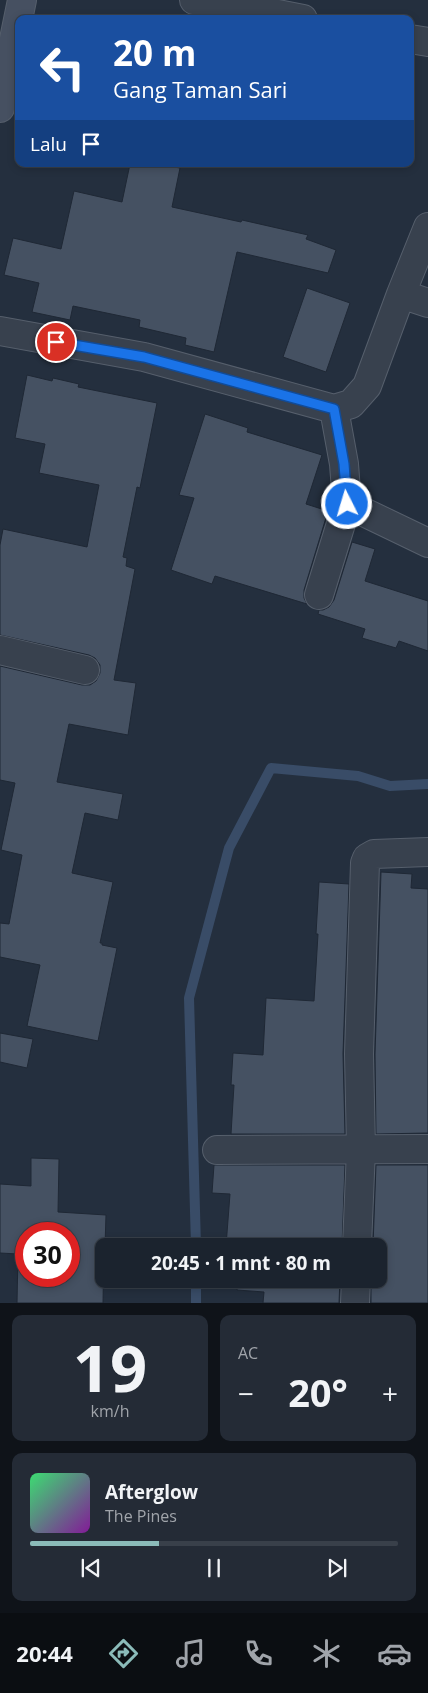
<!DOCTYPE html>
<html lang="id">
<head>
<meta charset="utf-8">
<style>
	body { margin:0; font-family:"Open Sans",sans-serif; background:#242b36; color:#f1f3f6; height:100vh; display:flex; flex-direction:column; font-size:19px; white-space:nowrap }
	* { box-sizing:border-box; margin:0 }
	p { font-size:16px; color:#a0a4aa }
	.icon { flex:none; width:28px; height:28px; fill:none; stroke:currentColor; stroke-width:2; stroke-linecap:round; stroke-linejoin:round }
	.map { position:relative; height:1303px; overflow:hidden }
	.drawer { display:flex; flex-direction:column; gap:12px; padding:12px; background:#0f1319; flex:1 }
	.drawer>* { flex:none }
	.top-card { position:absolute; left:15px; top:15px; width:399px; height:152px; border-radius:10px; box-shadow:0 2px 8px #0003,0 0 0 1px #39404a; background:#1a4fa0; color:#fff; overflow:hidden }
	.speed { position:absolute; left:15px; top:1222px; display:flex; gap:10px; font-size:25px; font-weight:700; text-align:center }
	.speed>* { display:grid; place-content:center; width:65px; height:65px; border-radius:50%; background:#1b232e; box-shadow:0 2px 8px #0003,0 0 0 1px #39404a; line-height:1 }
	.speed .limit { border:8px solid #d22; background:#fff; color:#111 }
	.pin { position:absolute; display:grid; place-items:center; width:42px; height:42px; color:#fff; margin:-21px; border:2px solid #fff; border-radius:50%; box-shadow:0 1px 5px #0007 }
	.me { position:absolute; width:55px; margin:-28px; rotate:355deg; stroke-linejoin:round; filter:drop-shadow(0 0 4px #0008) }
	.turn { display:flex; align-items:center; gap:18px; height:105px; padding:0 15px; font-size:22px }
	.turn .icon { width:65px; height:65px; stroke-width:2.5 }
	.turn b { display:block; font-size:35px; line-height:42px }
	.then { display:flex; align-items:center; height:48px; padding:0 15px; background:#0003; gap:10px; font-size:19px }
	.big { font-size:38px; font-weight:700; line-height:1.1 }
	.drawer .card { flex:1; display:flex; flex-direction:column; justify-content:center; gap:8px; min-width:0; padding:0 18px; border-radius:10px; background:#242b36 }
	.drawer .dial { align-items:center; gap:0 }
	.dial b { font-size:65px; line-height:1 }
	.song { display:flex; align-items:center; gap:15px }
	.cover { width:60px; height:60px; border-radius:8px; background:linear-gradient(135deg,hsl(140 70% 55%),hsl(290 70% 35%)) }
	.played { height:5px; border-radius:2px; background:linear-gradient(90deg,#8bbbb9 35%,#39404a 35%) }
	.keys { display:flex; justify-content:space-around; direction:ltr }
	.heat { display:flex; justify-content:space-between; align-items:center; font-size:28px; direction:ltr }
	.drawer .tiles { flex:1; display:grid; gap:12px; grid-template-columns:1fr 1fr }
	.card:last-child { grid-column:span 2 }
	.trip { position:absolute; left:95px; top:1238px; width:292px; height:50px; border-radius:10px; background:#1b232e; box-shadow:0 2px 8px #0003,0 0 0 1px #39404a; font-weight:700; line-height:50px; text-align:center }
	.dock { display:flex; height:80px; justify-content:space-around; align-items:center; background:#0b0e12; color:#a0a4aa }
	.dock .icon { width:35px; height:35px }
	.dock .on { color:#8bbbb9 }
	.dock b { font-size:22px; color:#f1f3f6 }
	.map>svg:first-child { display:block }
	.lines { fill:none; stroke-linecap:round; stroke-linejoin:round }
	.stream { stroke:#394c67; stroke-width:10 }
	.building { fill:#455162; stroke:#1f2835; fill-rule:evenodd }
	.street-casing { stroke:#565f6c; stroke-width:30 }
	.secondary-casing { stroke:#565f6c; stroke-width:30 }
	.street { stroke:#38414e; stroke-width:28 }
	.secondary { stroke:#465061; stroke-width:28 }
	.route-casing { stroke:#114b97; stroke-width:12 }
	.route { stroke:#1a73e8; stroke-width:9 }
</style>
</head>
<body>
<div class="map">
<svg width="428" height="1303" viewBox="0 0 428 1303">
	<rect width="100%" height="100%" fill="#242f3e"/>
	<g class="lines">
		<!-- stream -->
		<path class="stream" d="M196,1246L189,998L229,848L271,768L358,776L390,786L428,784
			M196,1303V1279"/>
	</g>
	<!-- building -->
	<path class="building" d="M130,164H156L180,168L172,207L241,222L242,220L308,235L306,239L336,250L328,273L237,252L214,352L185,345L186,338L139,327L140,320L73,306L70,320L32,312L39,283L4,275L13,238L61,249L74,191L122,202Z
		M307,288L350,303L326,372L283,357Z
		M27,375L52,381L53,378L79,384L78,387L157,403L140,488L137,487L123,557L127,558L126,566L135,569L114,680L136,683L128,735L69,724L57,782L123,794L118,820L85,813L72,873L113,882L100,943H102V945L117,948L98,1041L27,1026L40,965L0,957V923L9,924L22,855L1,850L15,783L0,780V666L82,685H90L96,681L100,673V665L95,658L89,655L0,635V545L3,529L87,547L99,485L39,473L45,444L15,438Z
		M205,414L248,428L247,432L322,455L306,504L328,511L304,590V598L307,604L215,576L212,584L171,570L194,498L179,495Z
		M352,542L375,549L365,581L428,601V651L399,641L396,648L362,638L365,629L318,614L319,610H323L329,607L334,600Z
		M381,872L412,874L411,888L428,889V1133L376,1134L375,1054Z
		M319,882L349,884L343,1054L345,1134H231L234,1085H231L233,1053L263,1055L266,998L314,1001L318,934H316Z
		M0,1033L33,1039L27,1068L0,1062Z
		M31,1158L59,1159L58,1212L106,1215L105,1246H104L103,1303H17L18,1254L0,1253V1184L31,1186ZM26,1234H69V1276H26Z
		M214,1165H345L342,1246H226L230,1194L212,1193Z
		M376,1165H428V1303H371V1279H379V1246H373Z
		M238,1279H340L339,1303H263L264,1292L237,1290Z"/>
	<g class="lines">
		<!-- street casing -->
		<g class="street-casing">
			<path id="street" d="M194,0L227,4L303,19
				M410,39L428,42
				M401,294L428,303
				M0,331L144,357L334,409
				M334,409L351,404L367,386L401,294L428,227
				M334,409L344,464L347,504L428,543
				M319,595L347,504
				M0,650L85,670
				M217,1150L428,1149
				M357,1246L361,1149L359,1054L365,863L367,858L374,854L428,852
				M355,1303L356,1279"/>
		</g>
		<!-- secondary casing -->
		<g class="secondary-casing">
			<path id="secondary" d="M0,108L22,0"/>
		</g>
		<!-- street -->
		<use href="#street" class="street"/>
		<!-- secondary -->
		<use href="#secondary" class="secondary"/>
	</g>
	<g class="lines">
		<!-- route casing -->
		<g class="route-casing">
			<path id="route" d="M56,342L144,357L334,409L344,464L347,504"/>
		</g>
		<!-- route -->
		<use href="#route" class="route"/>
	</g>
</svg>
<div class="speed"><div class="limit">30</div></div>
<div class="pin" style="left:56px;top:342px;background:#d93025"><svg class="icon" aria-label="arrive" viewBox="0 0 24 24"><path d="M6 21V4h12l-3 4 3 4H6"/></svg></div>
<svg class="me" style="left:347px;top:504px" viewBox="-20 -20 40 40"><circle r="17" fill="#1a73e8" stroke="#fff" stroke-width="3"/><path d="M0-11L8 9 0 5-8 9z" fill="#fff"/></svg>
<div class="trip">20:45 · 1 mnt · 80 m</div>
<div class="top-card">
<div class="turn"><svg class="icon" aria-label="left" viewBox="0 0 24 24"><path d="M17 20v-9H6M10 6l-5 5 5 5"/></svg><div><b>20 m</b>Gang Taman Sari</div></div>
<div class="then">Lalu<svg class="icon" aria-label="arrive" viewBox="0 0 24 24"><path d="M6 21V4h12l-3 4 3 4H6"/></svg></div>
</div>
</div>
<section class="drawer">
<div class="tiles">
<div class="card dial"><b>19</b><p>km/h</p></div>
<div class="card"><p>AC</p>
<div class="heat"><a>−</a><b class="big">20°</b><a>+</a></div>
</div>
<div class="card">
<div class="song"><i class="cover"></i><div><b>Afterglow</b><p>The Pines</p></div></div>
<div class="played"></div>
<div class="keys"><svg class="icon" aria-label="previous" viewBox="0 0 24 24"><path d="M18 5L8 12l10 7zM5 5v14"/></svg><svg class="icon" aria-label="pause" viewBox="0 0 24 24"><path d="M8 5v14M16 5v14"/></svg><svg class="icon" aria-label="next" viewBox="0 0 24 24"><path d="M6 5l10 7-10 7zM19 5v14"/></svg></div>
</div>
</div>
</section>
<nav class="dock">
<b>20:44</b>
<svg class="icon on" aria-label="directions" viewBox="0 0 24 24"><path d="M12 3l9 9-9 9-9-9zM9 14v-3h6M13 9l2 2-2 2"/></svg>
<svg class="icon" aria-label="music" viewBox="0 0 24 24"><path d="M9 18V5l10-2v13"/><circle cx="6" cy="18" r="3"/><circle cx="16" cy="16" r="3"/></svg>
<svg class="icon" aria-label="phone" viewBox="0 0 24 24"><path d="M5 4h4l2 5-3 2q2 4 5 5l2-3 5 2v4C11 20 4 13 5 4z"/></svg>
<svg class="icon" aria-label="climate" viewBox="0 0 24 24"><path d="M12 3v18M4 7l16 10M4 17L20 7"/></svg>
<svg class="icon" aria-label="car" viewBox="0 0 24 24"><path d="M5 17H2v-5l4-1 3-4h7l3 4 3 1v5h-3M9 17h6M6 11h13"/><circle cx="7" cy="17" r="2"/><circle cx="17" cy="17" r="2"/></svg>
</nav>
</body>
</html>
